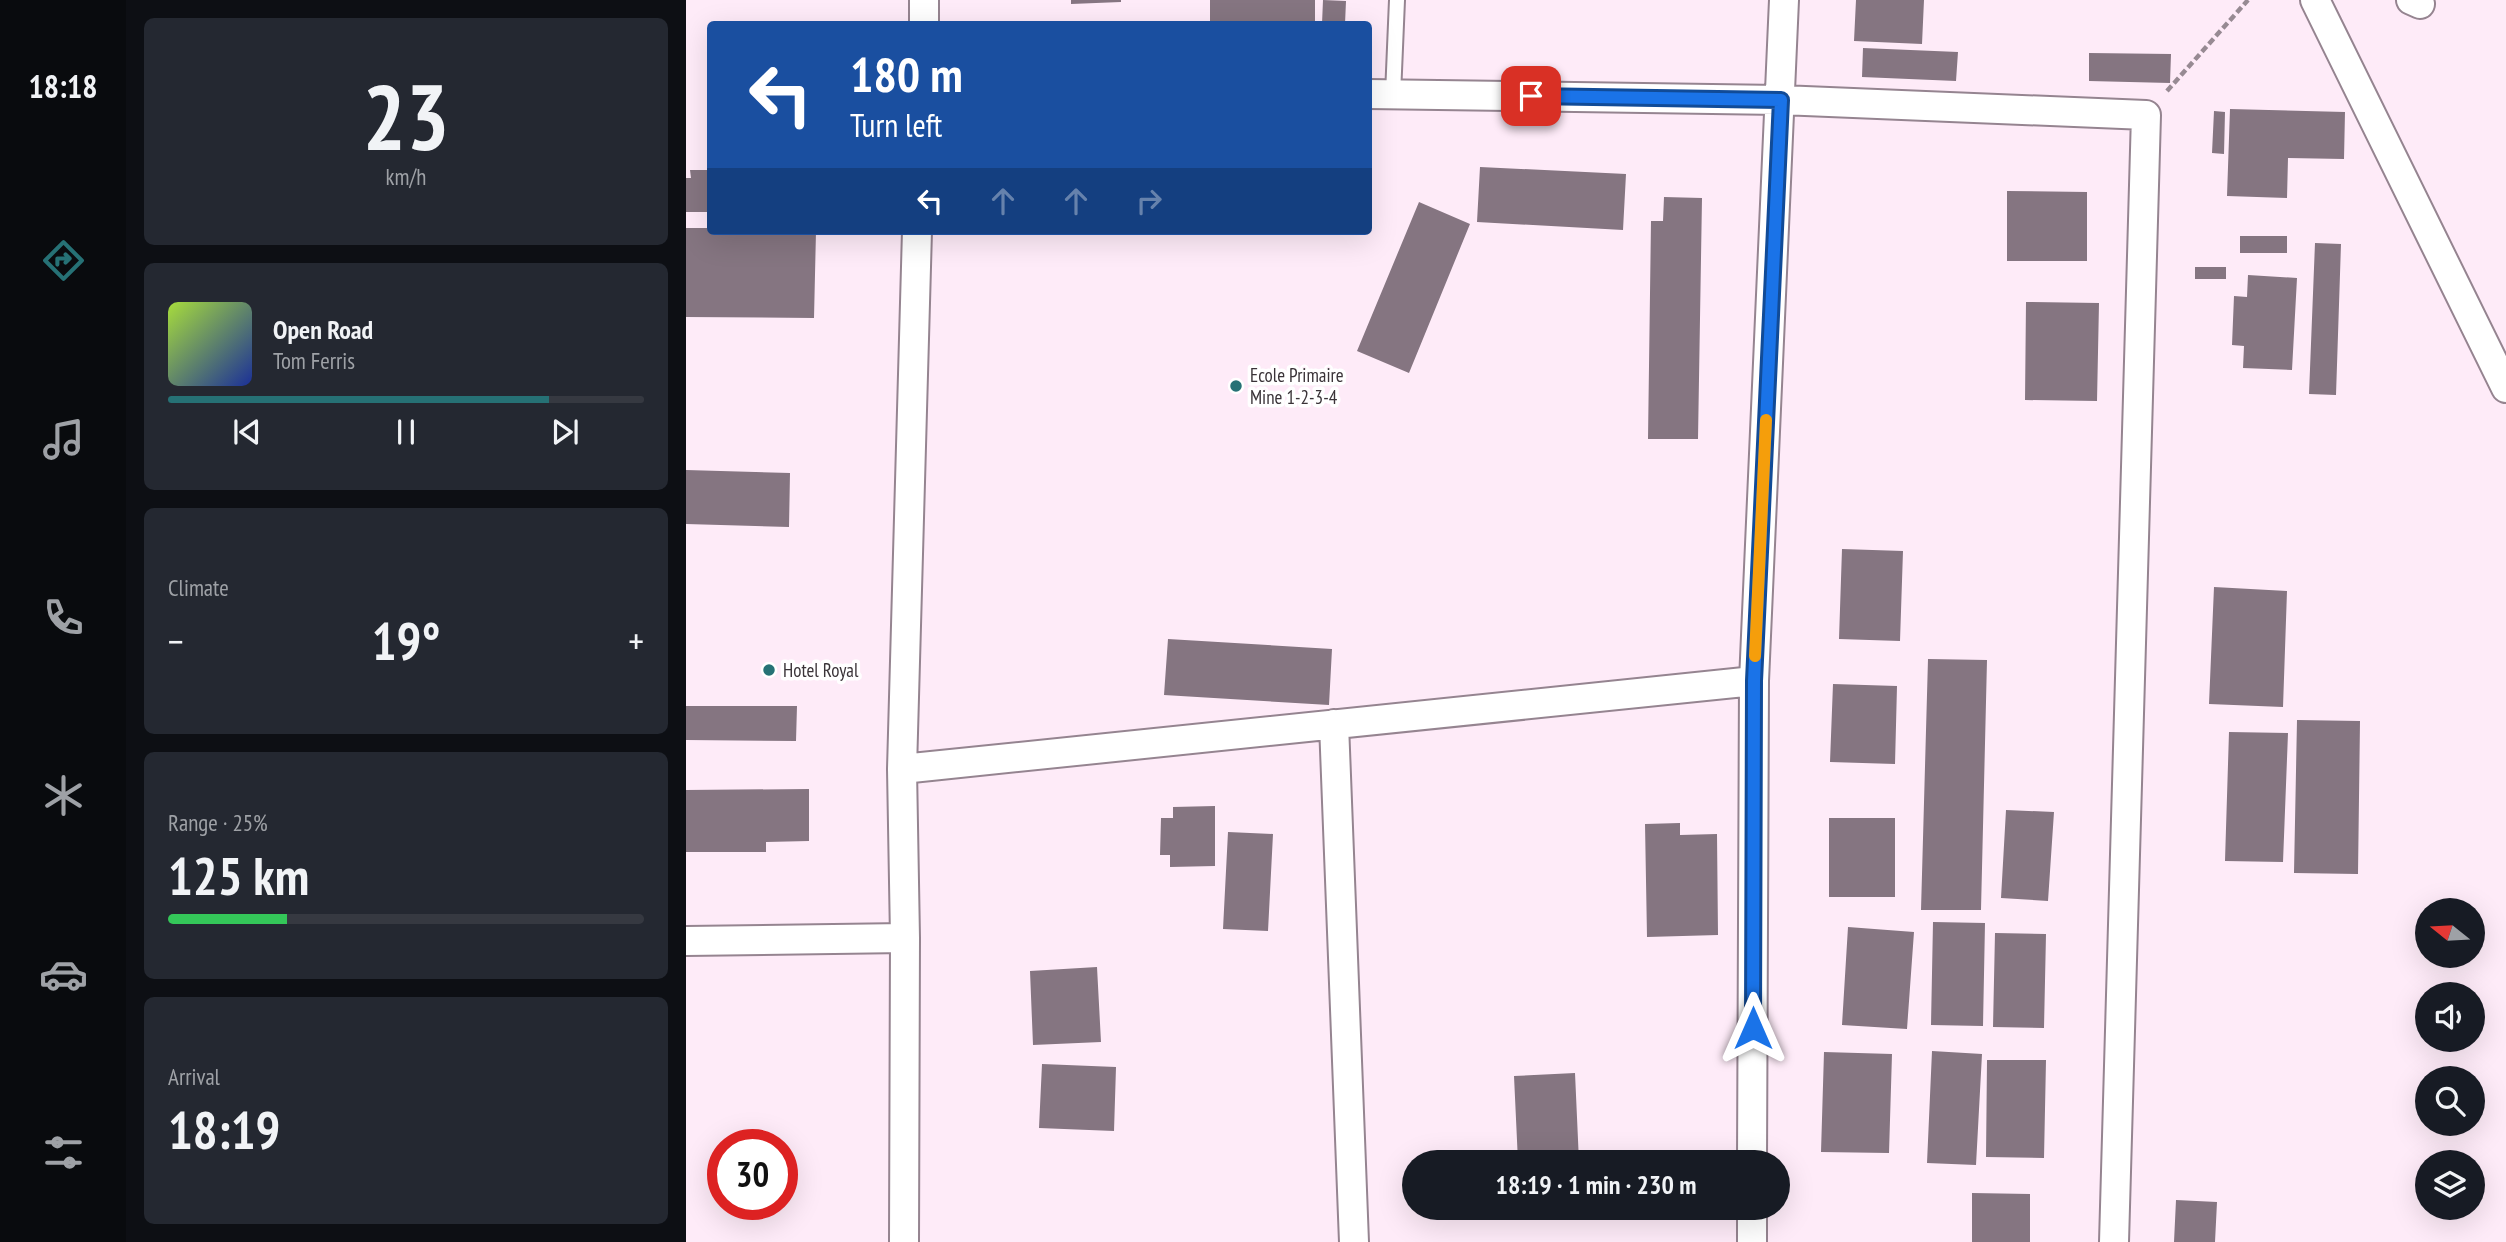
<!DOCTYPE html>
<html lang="en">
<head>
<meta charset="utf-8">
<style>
	body { margin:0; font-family:"PT Sans Narrow",sans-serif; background:#242831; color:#f1f3f6; height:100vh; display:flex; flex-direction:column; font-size:26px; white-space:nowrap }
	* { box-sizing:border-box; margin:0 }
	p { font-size:23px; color:#9ea1a6 }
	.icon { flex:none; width:38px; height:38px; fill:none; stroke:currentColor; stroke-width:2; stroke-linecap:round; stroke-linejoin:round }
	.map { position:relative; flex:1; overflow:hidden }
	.details { display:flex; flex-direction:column; gap:18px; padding:18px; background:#0d0f14; width:560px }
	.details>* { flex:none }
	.hud { position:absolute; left:21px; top:21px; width:665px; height:214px; border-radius:7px; box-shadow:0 7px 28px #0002; background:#1a4fa0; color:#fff; overflow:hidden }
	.needle { width:46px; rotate:288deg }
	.fabs { position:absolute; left:1729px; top:898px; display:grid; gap:14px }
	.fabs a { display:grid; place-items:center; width:70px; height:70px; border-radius:50%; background:#171b24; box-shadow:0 7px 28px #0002; font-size:35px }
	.speed { position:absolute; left:21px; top:1129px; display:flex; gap:14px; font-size:35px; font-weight:700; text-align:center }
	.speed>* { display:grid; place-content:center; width:91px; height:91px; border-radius:50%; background:#171b24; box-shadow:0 7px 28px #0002; line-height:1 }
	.speed .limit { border:10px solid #d22; background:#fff; color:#111 }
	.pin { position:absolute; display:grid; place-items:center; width:60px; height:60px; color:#fff; margin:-30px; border-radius:14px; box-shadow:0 4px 10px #0006 }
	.me { position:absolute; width:77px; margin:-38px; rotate:0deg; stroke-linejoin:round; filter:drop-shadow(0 0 5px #0008) }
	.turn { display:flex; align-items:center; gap:24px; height:147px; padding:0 28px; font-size:32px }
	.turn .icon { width:91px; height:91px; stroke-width:2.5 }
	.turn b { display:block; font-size:49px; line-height:60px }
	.lanes { display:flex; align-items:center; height:66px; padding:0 28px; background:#0003; justify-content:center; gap:35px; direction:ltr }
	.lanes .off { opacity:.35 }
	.big { font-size:52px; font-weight:800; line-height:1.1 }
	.details .tile { flex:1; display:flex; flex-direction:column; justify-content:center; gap:10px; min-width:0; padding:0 24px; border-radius:10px; background:#242831 }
	.details .dial { align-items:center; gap:0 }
	.dial b { font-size:91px; line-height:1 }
	.song { display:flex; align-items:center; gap:21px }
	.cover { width:84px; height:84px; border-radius:10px; background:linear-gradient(135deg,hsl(80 70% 55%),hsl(230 70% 35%)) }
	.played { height:7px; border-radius:4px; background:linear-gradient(90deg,#267175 80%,#363941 80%) }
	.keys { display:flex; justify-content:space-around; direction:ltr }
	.heat { display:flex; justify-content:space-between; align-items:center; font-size:38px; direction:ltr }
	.charge { height:10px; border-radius:5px; background:linear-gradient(90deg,#34c759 25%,#363941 0) }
	.trip { position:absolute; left:716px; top:1150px; width:388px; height:70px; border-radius:35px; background:#171b24; box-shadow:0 7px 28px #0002; font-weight:800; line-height:70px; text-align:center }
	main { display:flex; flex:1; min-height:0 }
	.dock { display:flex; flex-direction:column; width:126px; justify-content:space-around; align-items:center; background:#090b0e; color:#9ea1a6 }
	.dock .icon { width:49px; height:49px }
	.dock .current { color:#267175 }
	.dock b { font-size:32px; color:#f1f3f6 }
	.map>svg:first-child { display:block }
	.building { fill:#857581 }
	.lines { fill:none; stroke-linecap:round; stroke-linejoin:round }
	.lane-casing { stroke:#958490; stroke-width:18 }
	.street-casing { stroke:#958490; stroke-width:32 }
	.path { stroke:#978a93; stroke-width:4.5; stroke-dasharray:7 3.5; stroke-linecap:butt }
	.lane { stroke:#fff; stroke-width:14 }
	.street { stroke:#fff; stroke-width:28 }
	.route-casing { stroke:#114b97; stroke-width:18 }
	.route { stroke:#1a73e8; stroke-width:12 }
	.slow { stroke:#f59e0b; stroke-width:12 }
	.poi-dot { fill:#267175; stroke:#fff; stroke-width:2.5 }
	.labels { text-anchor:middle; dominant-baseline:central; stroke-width:7; stroke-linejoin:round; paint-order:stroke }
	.poi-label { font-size:19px; fill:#3a3338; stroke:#fff; text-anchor:start }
</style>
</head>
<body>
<main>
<nav class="dock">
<b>18:18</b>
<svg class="icon current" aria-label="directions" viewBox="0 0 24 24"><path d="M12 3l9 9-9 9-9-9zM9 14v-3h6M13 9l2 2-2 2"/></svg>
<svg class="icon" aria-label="music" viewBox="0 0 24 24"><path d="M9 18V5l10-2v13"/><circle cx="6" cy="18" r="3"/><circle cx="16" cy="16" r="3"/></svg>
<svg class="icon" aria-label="phone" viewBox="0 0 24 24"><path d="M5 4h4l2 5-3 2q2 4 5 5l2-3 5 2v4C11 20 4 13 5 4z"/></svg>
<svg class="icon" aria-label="climate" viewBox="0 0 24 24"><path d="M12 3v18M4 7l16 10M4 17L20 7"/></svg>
<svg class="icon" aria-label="car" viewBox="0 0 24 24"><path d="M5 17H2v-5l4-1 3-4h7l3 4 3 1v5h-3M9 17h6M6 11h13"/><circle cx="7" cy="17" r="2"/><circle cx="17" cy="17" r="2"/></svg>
<svg class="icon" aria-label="filters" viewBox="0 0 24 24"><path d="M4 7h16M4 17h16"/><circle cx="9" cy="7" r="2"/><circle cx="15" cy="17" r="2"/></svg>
</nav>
<section class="details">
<div class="tile dial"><b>23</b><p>km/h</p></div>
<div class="tile">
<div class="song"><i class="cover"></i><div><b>Open Road</b><p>Tom Ferris</p></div></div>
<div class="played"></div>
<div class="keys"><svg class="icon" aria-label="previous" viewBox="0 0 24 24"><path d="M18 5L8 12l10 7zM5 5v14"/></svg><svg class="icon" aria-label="pause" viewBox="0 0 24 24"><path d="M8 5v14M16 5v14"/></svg><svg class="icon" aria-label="next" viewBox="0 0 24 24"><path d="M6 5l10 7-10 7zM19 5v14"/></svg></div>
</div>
<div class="tile"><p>Climate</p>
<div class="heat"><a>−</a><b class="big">19°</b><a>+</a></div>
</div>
<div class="tile"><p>Range · 25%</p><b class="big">125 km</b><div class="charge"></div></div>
<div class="tile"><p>Arrival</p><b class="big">18:19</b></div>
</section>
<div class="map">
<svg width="1820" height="1242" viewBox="0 0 1820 1242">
	<rect width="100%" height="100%" fill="#feebf8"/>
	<!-- building -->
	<path class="building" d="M385,0H435V2L385,4Z
		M524,0H629V24H524Z
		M637,0L660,1L659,24H636Z
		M1170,0H1238L1236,44L1168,41Z
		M1177,48L1272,52L1270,81L1176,77Z
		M1403,53L1485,54L1484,83L1403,81Z
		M1544,109L1659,112L1658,159L1602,158L1601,198L1541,196Z
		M1528,111L1539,112L1538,154L1526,153Z
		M794,167L940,174L937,230L791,222Z
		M4,170H24V212H0V178H5Z
		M1321,191L1401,192V261H1321Z
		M978,197L1016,198L1012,439H962L965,221H977Z
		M733,202L784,224L723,373L671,351Z
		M0,228H24V231H130L128,318L0,317Z
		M1554,236H1601V253H1554Z
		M1629,243L1655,244L1650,395L1623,394Z
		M1509,267H1540V279H1509Z
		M1562,275L1611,278L1606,370L1557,368L1558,346L1546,345L1548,296L1561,297Z
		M1340,302L1413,303L1411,401L1339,400Z
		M0,470L104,473L103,527L0,524Z
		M1156,549L1217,551L1214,641L1153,639Z
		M1528,587L1601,591L1597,707L1523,704Z
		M482,639L646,649L643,705L478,695Z
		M1242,659L1301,660L1295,910H1235Z
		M1147,684L1211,686L1209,764L1144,762Z
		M0,706H111L110,741L0,740Z
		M1611,720L1674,721L1672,874L1608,873Z
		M1543,732L1602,733L1597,862L1539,861Z
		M123,789V841L80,842V852H0V790Z
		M529,806V866L484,867V855H474L475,818H487V807Z
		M1320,810L1368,812L1362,901L1315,898Z
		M1143,818H1209V897H1143Z
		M994,823V835L1031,834L1032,935L961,937L959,824Z
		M542,832L587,834L582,931L537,929Z
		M1247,922L1299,923L1297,1026L1245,1025Z
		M1162,927L1228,932L1221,1029L1156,1025Z
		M1309,933L1360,934L1358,1028L1307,1027Z
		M411,967L415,1042L347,1045L344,971Z
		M1246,1051L1296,1054L1290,1165L1241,1163Z
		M1138,1052L1206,1054L1203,1153L1135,1152Z
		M1301,1060H1360L1358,1158L1300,1157Z
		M356,1064L430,1067L428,1131L353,1128Z
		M889,1073L893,1162H832L828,1076Z
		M1286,1193L1344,1194V1242H1286Z
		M1490,1200L1531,1202L1529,1242H1488Z"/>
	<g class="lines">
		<!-- lane casing -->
		<g class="lane-casing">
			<path id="lane" d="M707,95L711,0"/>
		</g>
		<!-- street casing -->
		<g class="street-casing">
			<path id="street" d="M1629,0L1820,388
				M1725,0L1734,4
				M238,24V0
				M682,94L1095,100L1460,115L1428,1242
				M648,724L668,1242
				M216,769L1068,681
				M0,941L219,938
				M1066,1162L1068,681L1098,0
				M218,1242L219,938L216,769L231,231
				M1066,1242V1208"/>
		</g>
		<!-- path -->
		<path class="path" d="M1481,91L1562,0"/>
		<!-- lane -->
		<use href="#lane" class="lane"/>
		<!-- street -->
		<use href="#street" class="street"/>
	</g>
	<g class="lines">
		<!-- route casing -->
		<g class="route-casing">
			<path id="route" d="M845,96L1095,100L1068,681L1067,1028"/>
		</g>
		<!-- route -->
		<use href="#route" class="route"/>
		<!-- slow -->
		<path class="slow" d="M1069,656L1080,420"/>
	</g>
	<!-- markers -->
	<g class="poi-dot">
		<circle cx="550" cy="386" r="7"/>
		<circle cx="83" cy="670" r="7"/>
	</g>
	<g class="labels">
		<!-- poi labels -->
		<g class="poi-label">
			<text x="564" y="375">Ecole Primaire<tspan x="564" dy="22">Mine 1-2-3-4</tspan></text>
			<text x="97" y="670">Hotel Royal</text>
		</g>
	</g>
</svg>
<div class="fabs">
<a><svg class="needle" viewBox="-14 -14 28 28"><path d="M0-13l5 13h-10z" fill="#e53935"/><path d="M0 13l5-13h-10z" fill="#9ea1a6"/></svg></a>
<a><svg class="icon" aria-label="sound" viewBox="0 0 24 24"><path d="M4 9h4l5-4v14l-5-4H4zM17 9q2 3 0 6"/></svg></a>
<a><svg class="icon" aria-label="search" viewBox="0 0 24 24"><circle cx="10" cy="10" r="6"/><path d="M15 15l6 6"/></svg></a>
<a><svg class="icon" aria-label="layers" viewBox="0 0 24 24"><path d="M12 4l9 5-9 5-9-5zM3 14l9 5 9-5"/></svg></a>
</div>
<div class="speed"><div class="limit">30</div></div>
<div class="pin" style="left:845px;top:96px;background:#d93025"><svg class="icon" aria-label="arrive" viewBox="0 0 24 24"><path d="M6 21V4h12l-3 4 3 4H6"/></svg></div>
<svg class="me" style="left:1067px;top:1028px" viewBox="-20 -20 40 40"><path d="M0-17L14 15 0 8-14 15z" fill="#1a73e8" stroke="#fff" stroke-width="4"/></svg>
<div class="trip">18:19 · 1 min · 230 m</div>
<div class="hud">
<div class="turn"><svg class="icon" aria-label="left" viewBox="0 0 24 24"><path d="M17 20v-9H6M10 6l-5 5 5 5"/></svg><div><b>180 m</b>Turn left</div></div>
<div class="lanes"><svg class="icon" aria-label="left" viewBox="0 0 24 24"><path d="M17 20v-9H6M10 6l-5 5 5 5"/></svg><svg class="icon off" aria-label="ahead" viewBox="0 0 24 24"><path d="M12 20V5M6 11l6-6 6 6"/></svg><svg class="icon off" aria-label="ahead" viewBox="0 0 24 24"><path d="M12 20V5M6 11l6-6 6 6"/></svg><svg class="icon off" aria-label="right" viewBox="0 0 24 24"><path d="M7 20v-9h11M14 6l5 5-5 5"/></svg></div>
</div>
</div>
</main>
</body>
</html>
